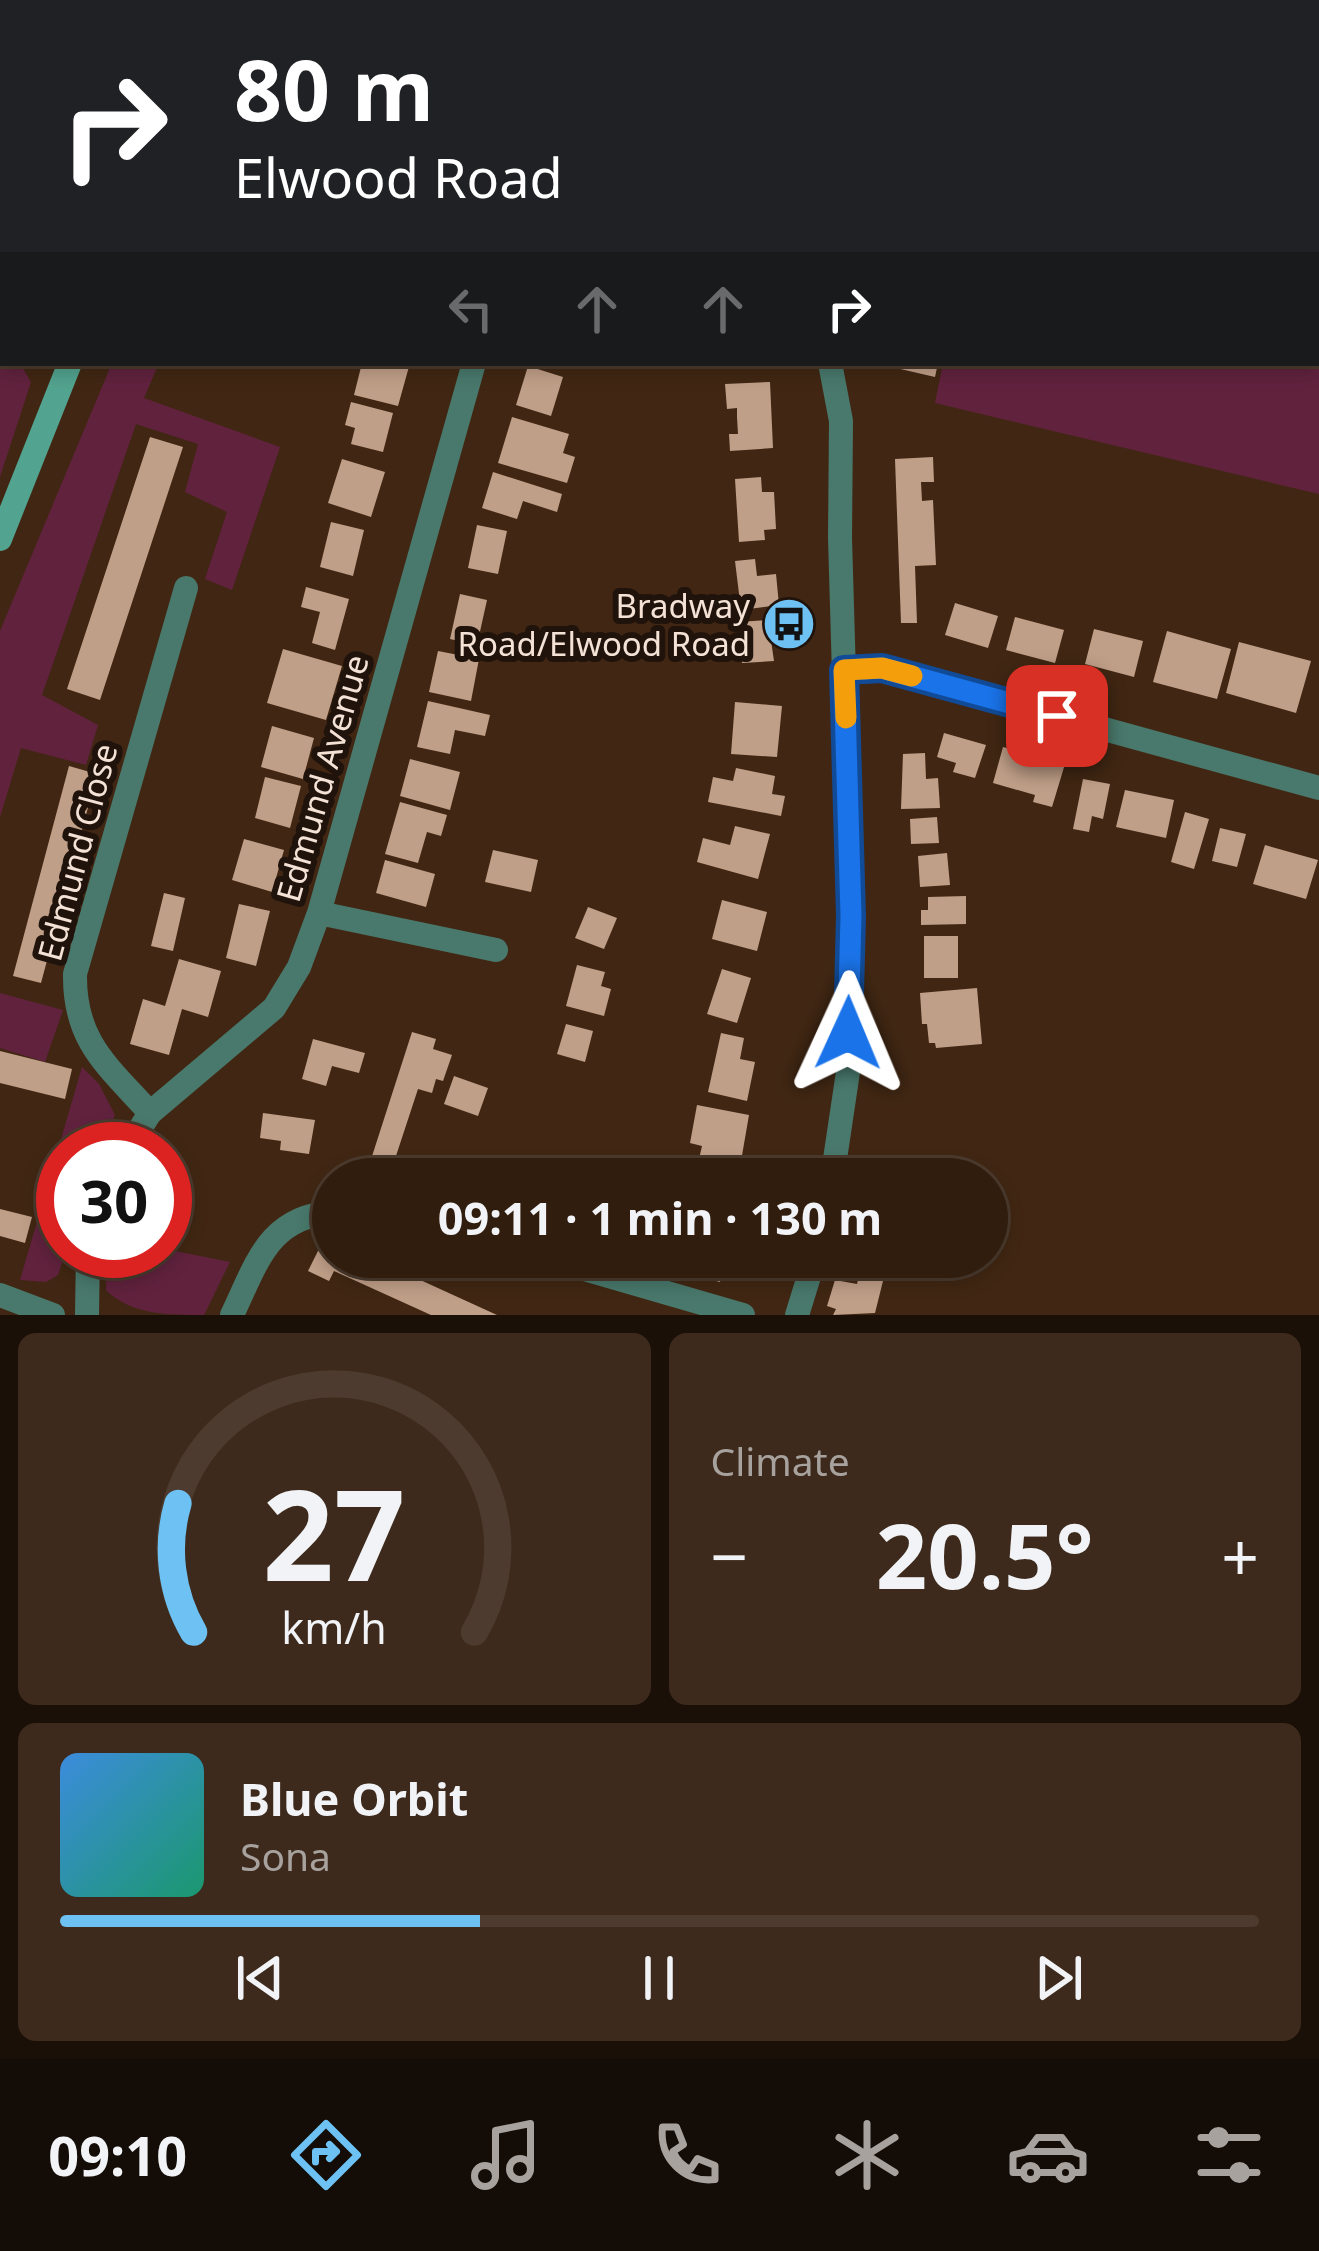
<!DOCTYPE html>
<html lang="en">
<head>
<meta charset="utf-8">
<style>
	body { margin:0; font-family:"Noto Sans",sans-serif; background:#3d2a1c; color:#f1f3f6; height:100vh; display:flex; flex-direction:column; font-size:45px; white-space:nowrap }
	* { box-sizing:border-box; margin:0 }
	p { font-size:39px; color:#a8a29e }
	.icon { flex:none; width:66px; height:66px; fill:none; stroke:currentColor; stroke-width:2; stroke-linecap:round; stroke-linejoin:round }
	.map { position:relative; height:1315px; overflow:hidden }
	.side { display:flex; flex-direction:column; gap:18px; padding:18px; background:#1b1008; flex:1 }
	.side>* { flex:none }
	.top-card { position:absolute; left:0px; top:0px; width:1320px; height:366px; box-shadow:0 6px 18px #0003,0 0 0 3px #4c3b2e; background:#202124; color:#fff; overflow:hidden }
	.speed { position:absolute; left:36px; top:1122px; display:flex; gap:24px; font-size:60px; font-weight:700; text-align:center }
	.speed>* { display:grid; place-content:center; width:156px; height:156px; border-radius:50%; background:#311d0e; box-shadow:0 6px 18px #0003,0 0 0 3px #4c3b2e; line-height:1 }
	.speed .limit { border:18px solid #d22; background:#fff; color:#111 }
	.pin { position:absolute; display:grid; place-items:center; width:102px; height:102px; color:#fff; margin:-51px; border-radius:24px; box-shadow:0 6px 18px #0006 }
	.me { position:absolute; width:132px; margin:-66px; rotate:1deg; stroke-linejoin:round; filter:drop-shadow(0 0 9px #0008) }
	.turn { display:flex; align-items:center; gap:42px; height:252px; padding:0 36px; font-size:54px }
	.turn .icon { width:156px; height:156px; stroke-width:2.5 }
	.turn b { display:block; font-size:84px; line-height:102px }
	.lanes { display:flex; align-items:center; height:114px; padding:0 36px; background:#0003; justify-content:center; gap:60px; direction:ltr }
	.lanes .off { opacity:.35 }
	.big { font-size:90px; font-weight:700; line-height:1.1 }
	.side .card { flex:1; display:flex; flex-direction:column; justify-content:center; gap:18px; min-width:0; padding:0 42px; border-radius:18px; background:#3d2a1c }
	.side .dial { align-items:center; gap:0 }
	.dial svg { height:312px; overflow:visible; fill:none; stroke:#4c3b2e; stroke-width:7; stroke-linecap:round; text-anchor:middle }
	.dial text { fill:#f1f3f6; stroke:none }
	.song { display:flex; align-items:center; gap:36px }
	.cover { width:144px; height:144px; border-radius:18px; background:linear-gradient(135deg,hsl(210 70% 55%),hsl(160 70% 35%)) }
	.played { height:12px; border-radius:6px; background:linear-gradient(90deg,#6dc2f3 35%,#4c3b2e 35%) }
	.keys { display:flex; justify-content:space-around; direction:ltr }
	.heat { display:flex; justify-content:space-between; align-items:center; font-size:66px; direction:ltr }
	.side .tiles { flex:1; display:grid; gap:18px; grid-template-columns:1fr 1fr }
	.card:last-child { grid-column:span 2 }
	.trip { position:absolute; left:312px; top:1158px; width:696px; height:120px; border-radius:60px; background:#311d0e; box-shadow:0 6px 18px #0003,0 0 0 3px #4c3b2e; font-weight:700; line-height:120px; text-align:center }
	.dock { display:flex; height:192px; justify-content:space-around; align-items:center; background:#140c06; color:#a8a29e }
	.dock .icon { width:84px; height:84px }
	.dock .on { color:#6dc2f3 }
	.dock b { font-size:54px; color:#f1f3f6 }
	.map>svg:first-child { display:block }
	.green { fill:#61223e }
	.building { fill:#c09f88 }
	.lines { fill:none; stroke-linecap:round; stroke-linejoin:round }
	.service { stroke:#49796c; stroke-width:15 }
	.minor { stroke:#49796c; stroke-width:24 }
	.tertiary { stroke:#49796c; stroke-width:24 }
	.secondary { stroke:#52a38f; stroke-width:24 }
	.route-casing { stroke:#114b97; stroke-width:30 }
	.route { stroke:#1a73e8; stroke-width:21 }
	.slow { stroke:#f59e0b; stroke-width:21 }
	.labels { text-anchor:middle; dominant-baseline:central; stroke-width:12; stroke-linejoin:round; paint-order:stroke }
	.poi-label { font-size:33px; fill:#f4e2d6; stroke:#1f130b; text-anchor:end }
	.street-label { font-size:33px; fill:#f4e2d6; stroke:#1f130b }
</style>
</head>
<body>
<div class="map">
<svg width="1319" height="1315" viewBox="0 0 1319 1315">
	<rect width="100%" height="100%" fill="#412713"/>
	<!-- green -->
	<path class="green" d="M937,0H1319V494L935,403L943,363H1317V3H936Z
		M0,353L3,363L21,365L31,382L0,477Z
		M112,363H159L144,398L280,447L232,590L205,579L227,512L185,492L198,444L136,424L42,695L98,725L86,765L21,748L0,817V631Z
		M0,993L63,1010L45,1062L0,1048Z
		M82,1067L99,1084L115,1115L100,1149H63V1251H66L58,1275L46,1282L20,1280Z
		M165,1249L230,1262L204,1315C169,1315 131,1315 106,1290L107,1251Z"/>
	<!-- building -->
	<path class="building" d="M362,363H410L398,406L354,395Z
		M898,363H938L935,377L896,368Z
		M528,366L563,377L551,416L516,405Z
		M770,382L773,448L730,451L729,434H738L737,417V408L727,409L725,384Z
		M351,402L393,413L383,452L351,444L355,428L345,425Z
		M512,417L569,434L563,453L575,457L567,483L498,463Z
		M150,437L183,447L100,700L67,689Z
		M933,457L934,482H921L922,501L933,500L936,565L915,566L917,623H901L895,459Z
		M342,459L385,472L371,517L328,503Z
		M493,472L562,494L557,512L523,501L517,519L482,508Z
		M761,477L762,492H774L776,529L764,530L765,540L739,542L735,479Z
		M331,522L364,530L353,576L320,567Z
		M477,525L507,531L498,574L468,568Z
		M755,559L757,576L776,574L779,605L741,610L735,561Z
		M306,587L349,599L335,650L312,643L320,612L301,607Z
		M460,594L487,600L477,645L450,639Z
		M955,603L998,616L988,648L945,635Z
		M1015,617L1064,630L1055,663L1006,650Z
		M768,620L774,661L742,663L739,622Z
		M1094,629L1143,641L1134,677L1085,664Z
		M1167,631L1231,649L1217,699L1153,682Z
		M1239,642L1311,661L1296,713L1226,693Z
		M283,649L342,666L326,720L267,703Z
		M438,651L479,659L471,701L429,692Z
		M428,701L490,715L485,736L455,730L450,754L417,747Z
		M735,702L782,706L777,757L731,754Z
		M272,726L314,738L303,779L261,767Z
		M944,733L986,745L975,778L953,772L956,763L937,757Z
		M1003,747L1065,764L1052,807L1033,802L1035,795L993,783Z
		M925,753L926,779L938,778L940,808L901,809L903,754Z
		M410,759L460,772L450,810L400,796Z
		M69,766L97,774L41,983L13,976Z
		M736,768L775,776L772,794L785,796L781,816L708,802L713,777L733,781Z
		M265,777L301,786L290,828L255,818Z
		M1083,779L1110,784L1103,819L1092,816L1089,832L1073,829Z
		M1125,790L1174,800L1166,838L1116,827Z
		M400,802L447,815L441,836L427,832L418,863L385,854Z
		M1185,812L1209,819L1194,869L1171,862Z
		M937,817L939,843L911,844L910,819Z
		M735,826L770,834L758,879L697,862L703,838L730,845Z
		M1220,828L1246,834L1237,867L1212,861Z
		M244,839L284,850L272,892L232,880Z
		M1265,845L1318,860L1306,899L1253,884Z
		M493,850L538,860L531,892L485,882Z
		M947,853L950,885L920,887L918,856Z
		M385,860L435,874L426,907L376,893Z
		M164,893L185,898L173,951L151,946Z
		M966,896V924L921,925V910H928V897Z
		M722,900L767,912L757,951L712,939Z
		M239,904L270,911L256,966L226,958Z
		M588,907L617,918L604,949L575,938Z
		M924,936H958V978H924Z
		M179,959L221,971L208,1017L182,1009L169,1055L130,1044L143,999L165,1006Z
		M577,965L605,972L601,986L611,989L604,1016L566,1006Z
		M722,969L751,978L737,1023L707,1014Z
		M977,988L982,1044L936,1048L935,1043H929L927,1024H922L920,993Z
		M566,1024L593,1031L585,1062L557,1054Z
		M412,1032L436,1039L433,1049L452,1055L443,1081L436,1079L432,1093L418,1089L394,1162L400,1163L395,1179H368L365,1178Z
		M721,1033L744,1038L740,1059L755,1062L747,1101L708,1092Z
		M313,1039L365,1053L359,1073L332,1066L326,1086L302,1079Z
		M0,1051L72,1069L65,1099L0,1083Z
		M454,1076L488,1088L478,1116L444,1104Z
		M697,1105L749,1115L740,1167L699,1159L702,1146L690,1143Z
		M263,1113L315,1120L309,1154L280,1150L281,1141L260,1138Z
		M506,1156L555,1168L552,1179H500Z
		M703,1166L748,1177L747,1179H700Z
		M0,1209L32,1217L25,1243L0,1236Z
		M320,1247L333,1253V1257H370L497,1315H431L334,1271L329,1281L308,1271Z
		M684,1257H726L720,1282L680,1272Z
		M860,1271L884,1277L875,1313L833,1315L836,1309L827,1306L835,1280L857,1284Z"/>
	<g class="lines">
		<!-- service -->
		<path class="service" d="M186,0L190,3
			M664,0L668,3
			M0,51L3,52
			M0,145L3,134"/>
		<!-- minor -->
		<path class="minor" d="M500,0L502,3
			M830,363L841,421L840,538L851,916L848,1072L832,1179
			M844,670L882,668L1319,788
			M319,913L496,950
			M150,1113C108,1066 74,1042 75,974L186,588
			M127,1149L150,1113L274,1008L299,967L319,913L474,363
			M543,1257L743,1315
			M0,1295L53,1315
			M87,1315L88,1251
			M232,1315C257,1263 268,1217 333,1212
			M797,1315L815,1257"/>
		<!-- tertiary -->
		<path class="tertiary" d="M0,323L3,324"/>
		<!-- secondary -->
		<path class="secondary" d="M271,3L273,0
			M0,539L70,363"/>
	</g>
	<g class="lines">
		<!-- route casing -->
		<g class="route-casing">
			<path id="route" d="M848,1033L851,916L844,670L882,668L1057,716"/>
		</g>
		<!-- route -->
		<use href="#route" class="route"/>
		<!-- slow -->
		<path class="slow" d="M846,718L844,670L882,668L912,676"/>
	</g>
	<!-- icons -->
	<defs>
		<g id="bus-disc" transform="scale(2.7)"><circle r="9.5" fill="#6dc2f3" stroke="#1f130b"/><path d="M-5-6H5V4H4V6H2V4H-2V6H-4V4H-5ZM-3.5-4V0h7V-4ZM-3.5 1.2v1.5H-2V1.2ZM2 1.2v1.5H3.5V1.2Z" fill="#111"/></g>
	</defs>
	<g fill-rule="evenodd">
		<use href="#bus-disc" x="789" y="624"/>
	</g>
	<g class="labels">
		<!-- poi labels -->
		<g class="poi-label">
			<text x="750" y="605">Bradway<tspan x="750" dy="38">Road/Elwood Road</tspan></text>
		</g>
		<!-- street labels -->
		<g class="street-label">
			<text transform="translate(322 778) rotate(-74)">Edmund Avenue</text>
			<text transform="translate(77 852) rotate(-75)">Edmund Close</text>
		</g>
	</g>
</svg>
<div class="speed"><div class="limit">30</div></div>
<div class="pin" style="left:1057px;top:716px;background:#d93025"><svg class="icon" aria-label="arrive" viewBox="0 0 24 24"><path d="M6 21V4h12l-3 4 3 4H6"/></svg></div>
<svg class="me" style="left:848px;top:1033px" viewBox="-20 -20 40 40"><path d="M0-17L14 15 0 8-14 15z" fill="#1a73e8" stroke="#fff" stroke-width="4"/></svg>
<div class="trip">09:11 · 1 min · 130 m</div>
<div class="top-card">
<div class="turn"><svg class="icon" aria-label="right" viewBox="0 0 24 24"><path d="M7 20v-9h11M14 6l5 5-5 5"/></svg><div><b>80 m</b>Elwood Road</div></div>
<div class="lanes"><svg class="icon off" aria-label="left" viewBox="0 0 24 24"><path d="M17 20v-9H6M10 6l-5 5 5 5"/></svg><svg class="icon off" aria-label="ahead" viewBox="0 0 24 24"><path d="M12 20V5M6 11l6-6 6 6"/></svg><svg class="icon off" aria-label="ahead" viewBox="0 0 24 24"><path d="M12 20V5M6 11l6-6 6 6"/></svg><svg class="icon" aria-label="right" viewBox="0 0 24 24"><path d="M7 20v-9h11M14 6l5 5-5 5"/></svg></div>
</div>
</div>
<section class="side">
<div class="tiles">
<div class="card dial"><svg viewBox="0 0 100 80">
<path d="M14 69A42 42 0 1 1 86 69"/>
<path d="M14 69A42 42 0 0 1 10 36" stroke="#6dc2f3"/>
<text x="50" y="56" font-size="32" font-weight="700">27</text>
<text x="50" y="72" font-size="11">km/h</text>
</svg></div>
<div class="card"><p>Climate</p>
<div class="heat"><a>−</a><b class="big">20.5°</b><a>+</a></div>
</div>
<div class="card">
<div class="song"><i class="cover"></i><div><b>Blue Orbit</b><p>Sona</p></div></div>
<div class="played"></div>
<div class="keys"><svg class="icon" aria-label="previous" viewBox="0 0 24 24"><path d="M18 5L8 12l10 7zM5 5v14"/></svg><svg class="icon" aria-label="pause" viewBox="0 0 24 24"><path d="M8 5v14M16 5v14"/></svg><svg class="icon" aria-label="next" viewBox="0 0 24 24"><path d="M6 5l10 7-10 7zM19 5v14"/></svg></div>
</div>
</div>
</section>
<nav class="dock">
<b>09:10</b>
<svg class="icon on" aria-label="directions" viewBox="0 0 24 24"><path d="M12 3l9 9-9 9-9-9zM9 14v-3h6M13 9l2 2-2 2"/></svg>
<svg class="icon" aria-label="music" viewBox="0 0 24 24"><path d="M9 18V5l10-2v13"/><circle cx="6" cy="18" r="3"/><circle cx="16" cy="16" r="3"/></svg>
<svg class="icon" aria-label="phone" viewBox="0 0 24 24"><path d="M5 4h4l2 5-3 2q2 4 5 5l2-3 5 2v4C11 20 4 13 5 4z"/></svg>
<svg class="icon" aria-label="climate" viewBox="0 0 24 24"><path d="M12 3v18M4 7l16 10M4 17L20 7"/></svg>
<svg class="icon" aria-label="car" viewBox="0 0 24 24"><path d="M5 17H2v-5l4-1 3-4h7l3 4 3 1v5h-3M9 17h6M6 11h13"/><circle cx="7" cy="17" r="2"/><circle cx="17" cy="17" r="2"/></svg>
<svg class="icon" aria-label="filters" viewBox="0 0 24 24"><path d="M4 7h16M4 17h16"/><circle cx="9" cy="7" r="2"/><circle cx="15" cy="17" r="2"/></svg>
</nav>
</body>
</html>
